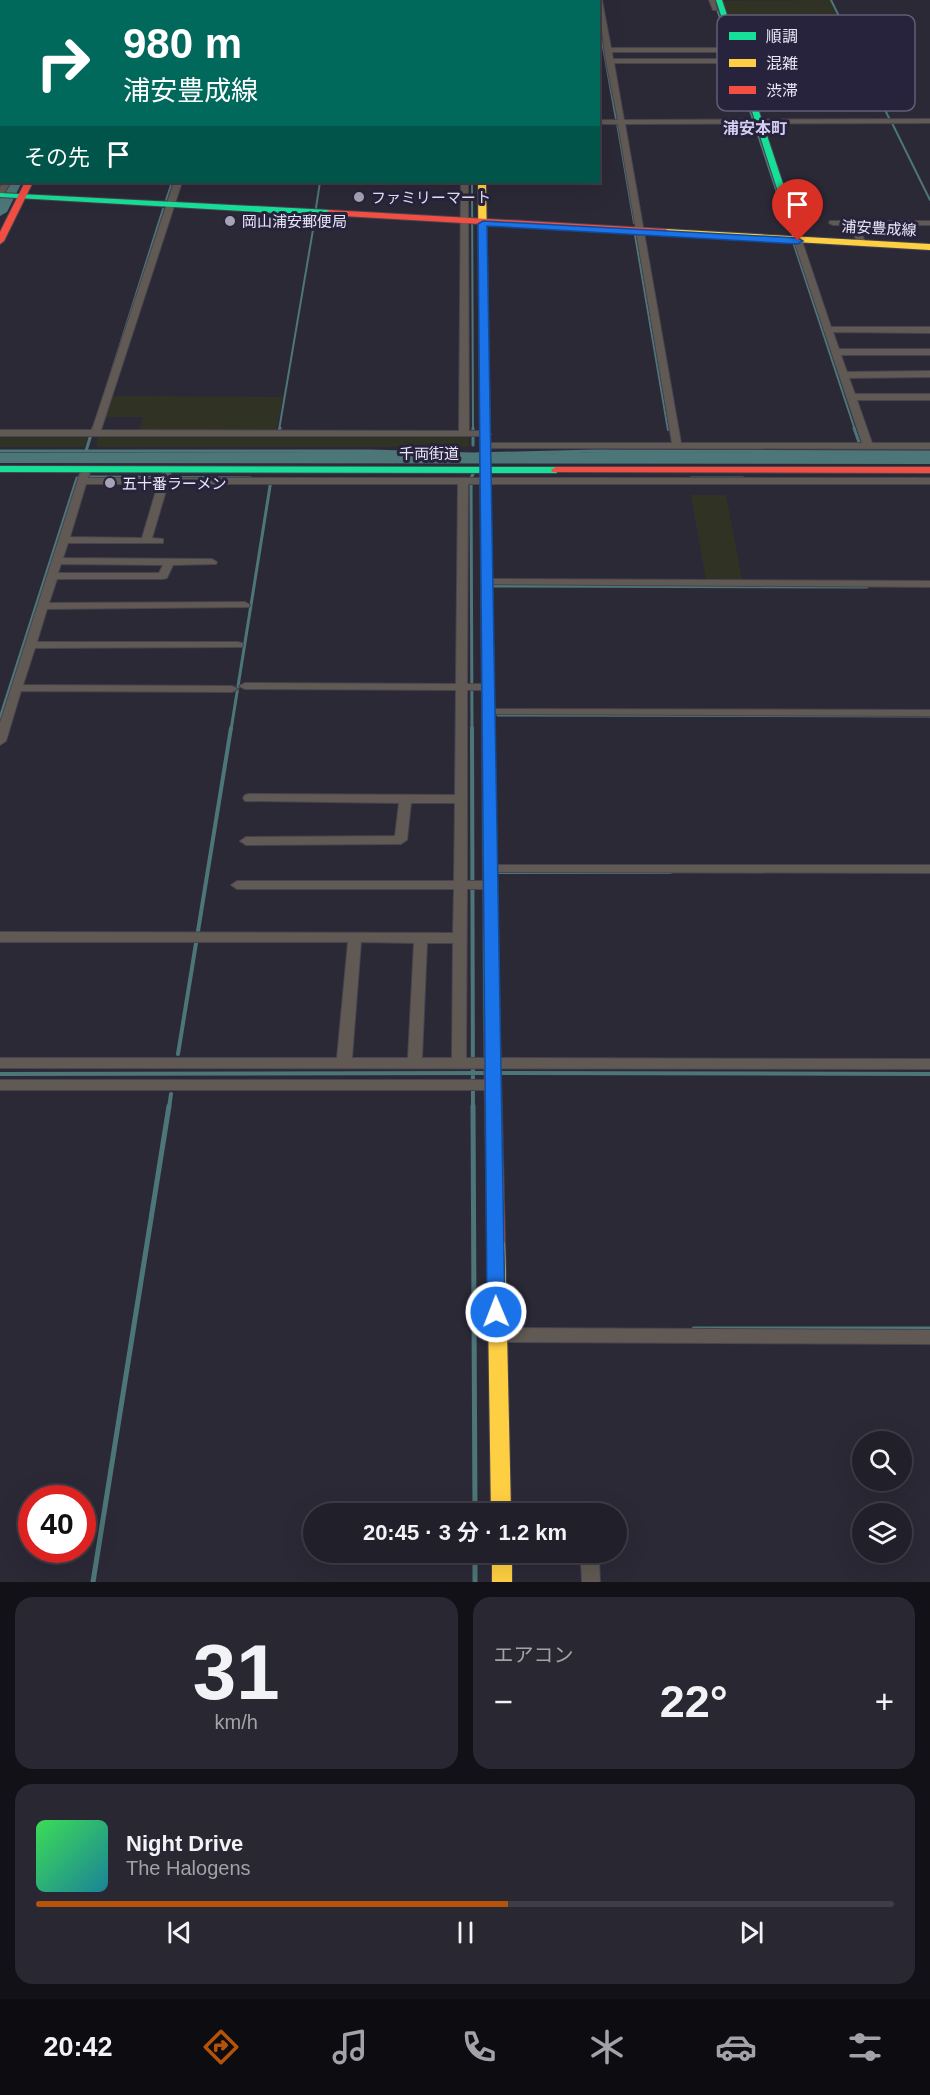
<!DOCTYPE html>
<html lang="ja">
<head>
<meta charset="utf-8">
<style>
	body { margin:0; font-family:Arial,"Noto Sans JP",sans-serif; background:#292731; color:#f1f3f6; height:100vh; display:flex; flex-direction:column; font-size:22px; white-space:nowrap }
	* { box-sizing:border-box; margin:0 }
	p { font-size:20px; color:#a2a2a8 }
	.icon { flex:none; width:33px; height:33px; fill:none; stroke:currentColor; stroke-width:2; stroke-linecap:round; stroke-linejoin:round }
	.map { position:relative; height:1582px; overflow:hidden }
	.side { display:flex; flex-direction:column; gap:15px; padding:15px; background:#121117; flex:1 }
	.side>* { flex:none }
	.top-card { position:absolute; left:0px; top:0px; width:600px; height:183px; box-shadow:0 6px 24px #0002,0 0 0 2px #3e3d46; background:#00695c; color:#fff; overflow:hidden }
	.controls { position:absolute; left:852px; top:1431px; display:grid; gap:12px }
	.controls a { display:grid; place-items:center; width:60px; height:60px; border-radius:50%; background:#211f29; box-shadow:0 6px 24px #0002,0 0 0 2px #3e3d46; font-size:30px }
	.speed { position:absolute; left:18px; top:1485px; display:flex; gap:12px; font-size:30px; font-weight:700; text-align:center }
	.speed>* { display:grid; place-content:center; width:78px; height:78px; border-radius:50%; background:#211f29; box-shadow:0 6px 24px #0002,0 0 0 2px #3e3d46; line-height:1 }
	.speed .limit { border:9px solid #d22; background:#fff; color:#111 }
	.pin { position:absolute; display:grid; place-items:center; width:51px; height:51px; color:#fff; margin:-62px -26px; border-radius:50% 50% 50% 0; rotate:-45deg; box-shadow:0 0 6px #0007 }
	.pin .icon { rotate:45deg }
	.me { position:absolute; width:66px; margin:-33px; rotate:359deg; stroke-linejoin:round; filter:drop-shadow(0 0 4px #0008) }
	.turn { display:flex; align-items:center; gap:21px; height:126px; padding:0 24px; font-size:27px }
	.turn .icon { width:78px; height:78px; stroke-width:2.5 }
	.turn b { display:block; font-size:42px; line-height:51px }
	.then { display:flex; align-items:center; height:57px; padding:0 24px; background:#0003; gap:12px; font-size:22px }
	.big { font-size:45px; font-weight:700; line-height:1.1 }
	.side .widget { flex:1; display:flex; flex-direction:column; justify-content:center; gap:9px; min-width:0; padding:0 21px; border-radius:18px; background:#292731 }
	.side .dial { align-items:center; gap:0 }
	.dial b { font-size:78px; line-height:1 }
	.song { display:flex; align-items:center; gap:18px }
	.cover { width:72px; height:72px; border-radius:9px; background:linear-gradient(135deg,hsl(130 70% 55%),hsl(190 70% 35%)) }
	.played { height:6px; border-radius:3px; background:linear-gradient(90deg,#b45309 55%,#3e3d46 55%) }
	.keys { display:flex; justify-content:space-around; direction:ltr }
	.heat { display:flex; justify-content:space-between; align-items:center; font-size:33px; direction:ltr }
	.side .tiles { flex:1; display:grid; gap:15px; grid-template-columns:1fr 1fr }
	.widget:last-child { grid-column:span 2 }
	.trip { position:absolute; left:303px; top:1503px; width:324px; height:60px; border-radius:30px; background:#211f29; box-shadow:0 6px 24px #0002,0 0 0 2px #3e3d46; font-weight:700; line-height:60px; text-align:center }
	.tab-bar { display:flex; height:96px; justify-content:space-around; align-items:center; background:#0d0c10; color:#a2a2a8 }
	.tab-bar .icon { width:42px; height:42px }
	.tab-bar .current { color:#b45309 }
	.tab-bar b { font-size:27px; color:#f1f3f6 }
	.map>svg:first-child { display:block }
	.green { fill:#303324 }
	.water { fill:#4d7679 }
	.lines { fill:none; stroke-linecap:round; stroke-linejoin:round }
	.stream-far3 { stroke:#4d7679; stroke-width:2 }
	.stream-far2 { stroke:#4d7679; stroke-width:3 }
	.stream-far1 { stroke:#4d7679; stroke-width:4 }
	.stream { stroke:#4d7679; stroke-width:5 }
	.river { fill:#4d7679; fill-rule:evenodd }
	.street-casing { stroke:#474451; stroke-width:2 }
	.fast-casing { stroke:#474451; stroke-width:2 }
	.slow-casing { stroke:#474451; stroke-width:2 }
	.jam-casing { stroke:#474451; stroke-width:2 }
	.street { fill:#615953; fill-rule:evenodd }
	.fast { fill:#16e098; fill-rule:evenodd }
	.slow { fill:#ffcf43; fill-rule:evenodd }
	.jam { fill:#f24e42; fill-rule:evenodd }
	.route { fill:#1a73e8; stroke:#114b97; stroke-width:1.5 }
	.poi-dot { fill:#a6a4b4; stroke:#28233d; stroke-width:2 }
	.labels { text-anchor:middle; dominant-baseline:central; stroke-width:6; stroke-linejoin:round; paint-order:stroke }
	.far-poi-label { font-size:15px; fill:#e8e6f7; stroke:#28233d; text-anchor:start }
	.far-street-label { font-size:15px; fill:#e8e6f7; stroke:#28233d }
	.far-neighbourhood-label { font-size:16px; font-weight:bold; fill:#d2cef0; stroke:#28233d }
	.key { fill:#28233d; stroke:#625e75; stroke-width:1.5 }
	.key-label { font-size:16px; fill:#e8e6f7 }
</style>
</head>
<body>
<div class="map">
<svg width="930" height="1582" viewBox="0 0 930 1582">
	<rect width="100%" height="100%" fill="#2c2937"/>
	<!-- green -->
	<path class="green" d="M830,0L839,21H737L736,18L729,17L723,1Z
		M113,396L283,397L276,432L139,431L143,417H106Z
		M0,435L88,436L85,447H0Z
		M99,436L469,437V445L465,447H98L96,444Z
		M691,495H726L742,580H706Z"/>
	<!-- water -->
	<path class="water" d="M376,452L453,455L612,452L930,453V464L0,463V453Z"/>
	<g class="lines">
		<!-- stream-far3 -->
		<path class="stream-far3" d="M714,0L753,120
			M831,0L890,120
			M598,19L616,119
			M617,123L634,223
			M754,123L782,208
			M892,123L930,200
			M472,182L473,430
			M166,200L172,182
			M0,203H4
			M316,208L320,182
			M635,235L668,430
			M794,245L855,430
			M93,430L163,209
			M279,430L315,218"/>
		<!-- stream-far2 -->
		<path class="stream-far2" d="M473,428V445
			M854,428L860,445
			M279,432L280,428
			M0,451H370L473,454L596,451L930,452
			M86,451L93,428
			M90,477L251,478
			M691,478H743
			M493,586L867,587
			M498,715L930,716
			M0,718L77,478H79
			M231,730L271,480
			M472,730L471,478L473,474"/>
		<!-- stream-far1 -->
		<path class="stream-far1" d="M472,728L473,1108
			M499,872H670
			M178,1054L231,728
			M499,1073L930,1074
			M0,1074L485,1073
			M169,1108L171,1094"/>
		<!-- stream -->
		<path class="stream" d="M473,1106L475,1514
			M474,1328H481
			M694,1329H930
			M475,1552V1582
			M93,1582L169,1106"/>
		<!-- river -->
		<path class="river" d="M99,0H111V2H99Z
			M8,182H22L7,212L0,216V197Z"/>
		<!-- street casing -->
		<g class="street-casing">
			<path id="street" d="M94,0H100V2H94Z
				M233,0H239L232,2Z
				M463,0H469V2H463Z
				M596,0H602L611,48H735L738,50L735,52H612L613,59H739L742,61L739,63H614L624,120L930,119V123L625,124L681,443H862L794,241L798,239L802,241L831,327H930V333L833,332L839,349H930V355H841L847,372L930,371V377L849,378L855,394H930V400H857L872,443H930V449L483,448L481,446L486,443H672L618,124H598V120H618L606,61L598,2Z
				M709,0H715L717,10H713Z
				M726,19L838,20L841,22L838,24L724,22Z
				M0,119H2V123H0Z
				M4,182H11L3,195H0V187Z
				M174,182H182L101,430L459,431L461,182H468L469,431H486L491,434L489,436H0V430H92Z
				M830,221H930V225H858L866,244L862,246L858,244L850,225H833L829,223Z
				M85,470L90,473L88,478H160L163,471L166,470L171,473L169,478H930V484H468L467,684H488L494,687L488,690H467V881H491L497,885L491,889H467L466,1058L930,1059V1069L0,1068V1058H337L348,942H0V932L453,933L454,889H237L231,885L237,881H454L455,803H411L407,840L401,844L246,845L240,841L246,837L395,836L399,803L245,801L243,798L245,795L249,794L455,795L456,690L245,689L239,686L245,683L456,684L458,484H168L152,538L163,539V543H68L63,558L212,559L217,562L216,564L173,565L167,578L163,579H57L49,603L245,602L250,605L249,607L47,609L37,642H238L242,643L243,645L242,647L35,648L23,685L232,686L238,689L232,692L21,691L6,741L0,745V723L80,473ZM86,484H158L142,538L70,537ZM61,564L163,565L159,573H58ZM361,942L414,943L408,1058H352ZM427,943H453L452,1058H422Z
				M487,579L930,581V587L483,584L482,582L483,580Z
				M488,709L930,710V716L484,714L482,712Z
				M491,865H930V873L487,872L485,869Z
				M0,1080H493L498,1081L500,1085L498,1089L493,1090H0Z
				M496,1328L930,1330V1344L496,1342L490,1340L488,1335L490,1330Z
				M576,1552H596L599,1560L600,1582H582L581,1562Z"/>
		</g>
		<!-- fast casing -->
		<g class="fast-casing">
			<path id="fast" d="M477,0H483V2H477Z
				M716,0H722L802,241L801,243L794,241Z
				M0,193L329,210L333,213L329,216L0,197Z
				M0,466L556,467L561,470L556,473L0,472Z
				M488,703L494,707L500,1035L498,1039L492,1041L486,1039L484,1035L482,707Z"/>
		</g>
		<!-- slow casing -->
		<g class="slow-casing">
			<path id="slow" d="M478,182H486L494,707L488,711L482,707Z
				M666,229L930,244V250L663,234L662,232Z
				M496,1235L502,1237L505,1242L511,1514H491L487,1242L490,1237Z
				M492,1552H512V1582H492Z"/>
		</g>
		<!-- jam casing -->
		<g class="jam-casing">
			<path id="jam" d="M113,0H119L112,2Z
				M25,182H33L4,241L0,244V232Z
				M329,210L666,229L670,232L666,235L326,215L325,213Z
				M556,467H930V473L552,472L551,470Z
				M492,1029L498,1031L500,1035L505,1242L502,1247L496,1249L490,1247L487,1242L484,1035L486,1031Z"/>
		</g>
		<!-- street -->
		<use href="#street" class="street"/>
		<!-- fast -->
		<use href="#fast" class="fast"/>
		<!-- slow -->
		<use href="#slow" class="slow"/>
		<!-- jam -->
		<use href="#jam" class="jam"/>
	</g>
	<!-- route -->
	<path class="route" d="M483,221L798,238L803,241L798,244L487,226L505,1312L503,1318L496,1320L490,1318L487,1312L478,224Z"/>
	<!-- markers -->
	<g class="poi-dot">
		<circle cx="359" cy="197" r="6"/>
		<circle cx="230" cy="221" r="6"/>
		<circle cx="110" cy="483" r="6"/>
	</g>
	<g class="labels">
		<!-- far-poi labels -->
		<g class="far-poi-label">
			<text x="371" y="197">ファミリーマート</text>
			<text x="242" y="221">岡山浦安郵便局</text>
			<text x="122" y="483">五十番ラーメン</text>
		</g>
		<!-- far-street labels -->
		<g class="far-street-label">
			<text transform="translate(879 228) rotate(3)">浦安豊成線</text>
			<text x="429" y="453">千両街道</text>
		</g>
		<!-- far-neighbourhood labels -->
		<g class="far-neighbourhood-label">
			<text x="755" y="128">浦安本町</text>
		</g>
	</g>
	<!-- legend -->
	<rect x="717" y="15" width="198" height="96" rx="9" class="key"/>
	<rect x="729" y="32" width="27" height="8" fill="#16e098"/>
	<rect x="729" y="59" width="27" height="8" fill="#ffcf43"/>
	<rect x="729" y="86" width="27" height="8" fill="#f24e42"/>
	<g class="key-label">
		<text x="766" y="42">順調</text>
		<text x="766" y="69">混雑</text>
		<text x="766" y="96">渋滞</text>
	</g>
</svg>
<div class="controls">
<a><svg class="icon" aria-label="search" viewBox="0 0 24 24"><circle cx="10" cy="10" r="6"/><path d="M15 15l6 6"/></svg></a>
<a><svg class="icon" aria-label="layers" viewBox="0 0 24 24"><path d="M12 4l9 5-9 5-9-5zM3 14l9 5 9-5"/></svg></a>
</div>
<div class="speed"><div class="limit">40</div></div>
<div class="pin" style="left:798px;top:241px;background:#d93025"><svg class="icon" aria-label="arrive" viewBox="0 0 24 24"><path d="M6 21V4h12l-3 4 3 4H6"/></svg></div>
<svg class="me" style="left:496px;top:1312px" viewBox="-20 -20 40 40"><circle r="17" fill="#1a73e8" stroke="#fff" stroke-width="3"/><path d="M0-11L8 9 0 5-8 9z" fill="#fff"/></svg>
<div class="trip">20:45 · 3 分 · 1.2 km</div>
<div class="top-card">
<div class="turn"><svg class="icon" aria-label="right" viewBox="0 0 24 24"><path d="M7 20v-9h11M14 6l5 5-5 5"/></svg><div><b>980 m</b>浦安豊成線</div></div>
<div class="then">その先<svg class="icon" aria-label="arrive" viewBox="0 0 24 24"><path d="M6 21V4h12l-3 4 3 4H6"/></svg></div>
</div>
</div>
<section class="side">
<div class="tiles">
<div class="widget dial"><b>31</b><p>km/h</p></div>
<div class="widget"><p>エアコン</p>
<div class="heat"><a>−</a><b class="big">22°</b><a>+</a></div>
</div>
<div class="widget">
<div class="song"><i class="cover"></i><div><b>Night Drive</b><p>The Halogens</p></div></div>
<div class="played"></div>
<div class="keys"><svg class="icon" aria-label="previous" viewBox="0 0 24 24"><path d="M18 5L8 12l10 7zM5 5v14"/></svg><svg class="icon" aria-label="pause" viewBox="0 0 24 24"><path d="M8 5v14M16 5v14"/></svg><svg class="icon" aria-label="next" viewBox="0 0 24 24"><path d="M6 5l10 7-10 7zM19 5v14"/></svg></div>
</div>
</div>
</section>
<nav class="tab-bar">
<b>20:42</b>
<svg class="icon current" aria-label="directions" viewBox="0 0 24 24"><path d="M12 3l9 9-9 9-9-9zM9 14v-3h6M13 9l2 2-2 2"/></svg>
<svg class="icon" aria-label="music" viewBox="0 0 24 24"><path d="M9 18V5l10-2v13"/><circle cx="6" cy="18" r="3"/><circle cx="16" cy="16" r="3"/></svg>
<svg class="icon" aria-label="phone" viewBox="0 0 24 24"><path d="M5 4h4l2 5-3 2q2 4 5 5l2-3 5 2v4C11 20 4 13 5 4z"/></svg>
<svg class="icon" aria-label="climate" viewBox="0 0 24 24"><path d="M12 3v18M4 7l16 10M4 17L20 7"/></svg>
<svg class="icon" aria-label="car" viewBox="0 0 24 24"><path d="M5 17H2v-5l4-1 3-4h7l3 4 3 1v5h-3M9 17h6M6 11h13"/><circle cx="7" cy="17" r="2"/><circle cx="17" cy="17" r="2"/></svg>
<svg class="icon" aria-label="filters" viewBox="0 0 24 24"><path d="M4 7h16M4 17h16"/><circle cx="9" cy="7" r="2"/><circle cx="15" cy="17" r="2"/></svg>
</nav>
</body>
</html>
